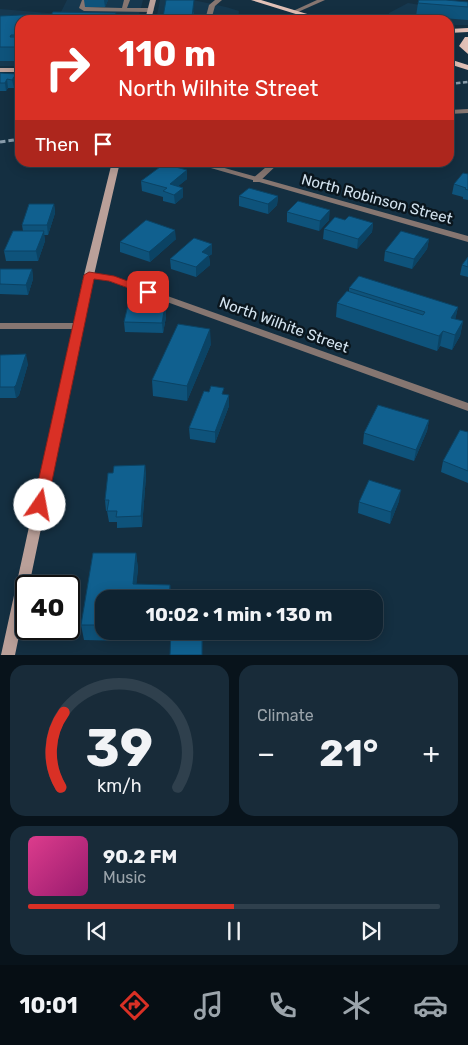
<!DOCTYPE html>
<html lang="en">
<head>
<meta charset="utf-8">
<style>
	body { margin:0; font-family:Rubik,sans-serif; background:#182b39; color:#f1f3f6; height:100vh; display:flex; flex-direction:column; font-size:19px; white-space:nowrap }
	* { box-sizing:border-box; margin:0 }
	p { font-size:16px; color:#9ba4ab }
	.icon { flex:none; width:28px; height:28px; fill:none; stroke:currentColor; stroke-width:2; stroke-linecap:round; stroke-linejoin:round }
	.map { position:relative; height:655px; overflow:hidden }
	.side { display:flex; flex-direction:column; gap:10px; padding:10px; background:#08131b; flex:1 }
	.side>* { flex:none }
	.top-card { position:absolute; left:15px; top:15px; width:439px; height:152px; border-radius:15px; box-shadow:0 2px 12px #0003,0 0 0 1px #2f404d; background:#d93025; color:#fff; overflow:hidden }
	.speed { position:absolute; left:15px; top:575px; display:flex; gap:10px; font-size:25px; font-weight:700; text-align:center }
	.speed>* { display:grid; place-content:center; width:65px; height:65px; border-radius:50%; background:#0f2331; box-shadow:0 2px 12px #0003,0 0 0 1px #2f404d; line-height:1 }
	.speed .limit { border:2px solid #111; border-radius:8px; background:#fff; color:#111 }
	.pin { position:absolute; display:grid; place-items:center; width:42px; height:42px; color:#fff; margin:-21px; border-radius:10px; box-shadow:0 2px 8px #0006 }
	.me { position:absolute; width:55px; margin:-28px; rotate:12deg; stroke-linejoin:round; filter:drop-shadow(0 0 4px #0008) }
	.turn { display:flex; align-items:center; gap:18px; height:105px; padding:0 20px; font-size:22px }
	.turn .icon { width:65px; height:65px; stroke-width:2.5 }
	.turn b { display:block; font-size:35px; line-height:42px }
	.then { display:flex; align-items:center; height:48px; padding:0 20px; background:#0003; gap:10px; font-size:19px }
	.big { font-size:38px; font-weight:700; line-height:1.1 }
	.side .tile { flex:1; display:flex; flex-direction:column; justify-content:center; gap:8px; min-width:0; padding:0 18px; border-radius:15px; background:#182b39 }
	.side .dial { align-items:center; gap:0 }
	.dial svg { height:130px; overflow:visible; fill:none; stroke:#2f404d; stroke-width:7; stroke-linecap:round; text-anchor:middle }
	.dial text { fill:#f1f3f6; stroke:none }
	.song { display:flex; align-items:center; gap:15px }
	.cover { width:60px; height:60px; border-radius:8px; background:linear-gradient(135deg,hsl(330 70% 55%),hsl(320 70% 35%)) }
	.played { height:5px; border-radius:2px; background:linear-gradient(90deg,#d93025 50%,#2f404d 50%) }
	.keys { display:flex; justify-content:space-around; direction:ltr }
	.heat { display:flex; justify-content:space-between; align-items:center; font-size:28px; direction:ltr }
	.side .tiles { flex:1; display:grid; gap:10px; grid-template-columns:1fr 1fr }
	.tile:last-child { grid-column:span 2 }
	.trip { position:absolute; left:95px; top:590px; width:288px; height:50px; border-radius:15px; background:#0f2331; box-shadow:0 2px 12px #0003,0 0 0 1px #2f404d; font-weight:700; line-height:50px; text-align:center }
	.menu { display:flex; height:80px; justify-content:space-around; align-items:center; background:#060e14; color:#9ba4ab }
	.menu .icon { width:35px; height:35px }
	.menu .selected { color:#d93025 }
	.menu b { font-size:22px; color:#f1f3f6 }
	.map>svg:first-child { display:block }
	.built { fill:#16384f }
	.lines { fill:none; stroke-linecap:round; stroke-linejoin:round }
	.lane { fill:#867671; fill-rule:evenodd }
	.street { fill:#867671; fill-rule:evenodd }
	.secondary { fill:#baa099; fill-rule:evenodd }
	.primary { fill:#e2c1b7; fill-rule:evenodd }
	.rail-far1 { stroke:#889cab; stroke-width:2.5; stroke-dasharray:4.5 2.5; stroke-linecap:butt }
	.rail { stroke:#889cab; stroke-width:3; stroke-dasharray:5.5 3; stroke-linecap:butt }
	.wall { fill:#0e537b }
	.shaded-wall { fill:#0b4364 }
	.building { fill:#10608f; stroke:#0b4364 }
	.route { fill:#d93025; stroke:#8d1f18 }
	.labels { text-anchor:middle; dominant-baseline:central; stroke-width:5; stroke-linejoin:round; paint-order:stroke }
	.street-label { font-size:15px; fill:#d3e3ef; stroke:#0a161e }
</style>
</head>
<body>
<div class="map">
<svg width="468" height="655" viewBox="0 0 468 655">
	<rect width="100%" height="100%" fill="#142f41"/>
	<!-- built -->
	<path class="built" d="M67,0H143L139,15L134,17L133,20H20V66H0V9L60,14Z
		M160,0H193L226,7L239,11L238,20H156Z
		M408,3L468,13V25H449V20H390L389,13Z"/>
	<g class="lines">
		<!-- lane -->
		<path class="lane" d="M82,0H88L85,7L122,8L124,0H130L127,8H151L154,10L151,12L84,11L79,8Z
			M215,0H222L215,6L211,20H205L209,5Z
			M317,0H325L298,12L293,11Z
			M28,17L52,18L55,20H26V18Z
			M468,109V113L449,114V110Z
			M272,162H280L259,182H253V178Z"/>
		<!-- street -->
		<path class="street" d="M190,162H203L468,236V242Z
			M89,272L114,277L468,403V411L109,281L86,277L84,275Z
			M0,323H79L84,326L79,329H0Z"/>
		<!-- secondary -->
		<path class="secondary" d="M150,0H156L151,20H145Z
			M0,68H20V72H0Z
			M112,162H120L94,275L29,586H26V602L15,655H1L84,275Z"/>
		<!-- primary -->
		<path class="primary" d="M251,0H261L327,20H315Z
			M468,28V32L449,33V29Z
			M465,37H468V54L459,46Z
			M449,59L468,65V70L449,64Z"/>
		<!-- rail-far1 -->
		<path class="rail-far1" d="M449,84L468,82"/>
		<!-- rail -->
		<path class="rail" d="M0,142L20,139"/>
	</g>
	<!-- wall -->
	<path class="wall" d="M84,0H108L105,7H85Z
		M468,2V20L416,16L418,3Z
		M194,12V20H163V17Z
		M0,16L20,20V61H0Z
		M0,73L17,79L20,74V89H17L16,83L14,88H8L6,91H0Z
		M468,174V200L463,199V197L452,194L454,184Z
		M187,179L178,186L183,188V197L175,204L163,201V197L142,191L141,181Z
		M239,196H278L277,205L268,214L239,206Z
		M54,204L55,213L48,235H44L45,241L38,261H6L4,251L23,231L22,225Z
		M287,212L329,220L319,231L287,222Z
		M345,220L373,223L372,232L357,249L323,239L324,229Z
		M176,239L150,262L120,252V242Z
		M429,239L427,249L412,269L384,261L385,251Z
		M212,244V254L209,256L210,265L196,277L171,269L170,259Z
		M468,257V277L460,275L462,265Z
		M0,269H32L33,279L28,295L0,294Z
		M349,288L458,307L455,319L463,321L460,336L452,350L440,346L437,351L336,317L337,303L349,291Z
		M165,306L166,317L163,333L125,332L124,322Z
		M211,344L187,401L153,396L152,380Z
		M0,355L28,364L19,395L16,398H0Z
		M224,394L229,406L215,443L190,439L189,428Z
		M429,420L427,431L414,461L363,444L364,433Z
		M468,432V483L441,472L443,461Z
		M145,465L146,476L142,527L117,528V522H109L107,511H106L105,500L113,473Z
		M399,501L390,524L358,513L359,502Z
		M93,553H136L138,569L136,584L170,585L171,599H104V631H169V634H128L127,641L84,640L81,625Z"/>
	<!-- shaded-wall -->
	<path class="shaded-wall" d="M104,0H108L105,7Z
		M194,0V20H193Z
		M116,13L117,20H113Z
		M41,14V20H38Z
		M16,74L17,81H16V83L14,88L12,80Z
		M7,79L8,88L6,91L5,83Z
		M187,170V179L170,193V184Z
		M183,188V197L175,204L174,195Z
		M278,196L277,205L268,214V204Z
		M54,204L55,213L48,235L47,225Z
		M330,210L329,220L319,231L320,221Z
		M373,223L372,232L357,249L358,239Z
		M175,230L176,239L150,262L149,252Z
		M44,231L45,241L38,261L36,251Z
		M429,239L427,249L412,269L414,259Z
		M212,244V254L209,256L210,265L196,277V267L202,252Z
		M32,269L33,279L28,295L26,285Z
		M165,306L166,317L163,333L162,323Z
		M458,307L455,321L451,318Z
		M463,321L460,336L452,350L455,335Z
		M210,329L211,344L187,401V386Z
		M443,331L440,346L437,351L439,336Z
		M26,354L28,364L19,395L16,398L14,387Z
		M229,395V406L215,443V432Z
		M429,420L427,431L414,461L416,450Z
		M145,465L146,476L142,527L141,516Z
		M401,490L399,501L390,524L391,512Z
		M136,553L138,569L135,599L133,584Z
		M170,585L171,599H169Z
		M202,631H203L202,655Z"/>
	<!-- building -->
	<path class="building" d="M166,0H194L192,17H163Z
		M419,0H446L468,2V7L418,3Z
		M53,12L116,13L113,20H48Z
		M41,14L38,20H20V24H18L17,25H20V35H11L10,37H20V47H0V16Z
		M0,73L16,74L12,80L7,79L5,83H0Z
		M20,74V81H16Z
		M164,164L187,170L170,184L183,188L174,195L163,191L167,188L141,181Z
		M463,173L468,174V190L465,189L466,188L454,184Z
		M249,188L278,196L268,204L239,196Z
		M298,201L330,210L320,221L287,212Z
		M29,204H54L47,225H22Z
		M349,216L373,223L358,239L324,229L335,217L345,220Z
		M146,220L175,230L149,252L120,242Z
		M13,231H44L36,251H4Z
		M401,231L429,239L414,259L385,251Z
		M194,238L212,244L202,252L209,255L196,267L170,259Z
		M468,257V267L462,265Z
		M0,269H32L26,285L0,284Z
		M359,276L458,307L451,318L463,321L455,335L443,331L439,336L337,303L347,291L423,315L425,312L349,288Z
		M128,305L165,306L162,323L124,322Z
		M178,324L210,329L187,386L152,380Z
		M26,354L16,385L14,387H0V355Z
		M211,386L224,388L222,394L229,395L215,432L189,428L204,391L209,392Z
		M378,405L429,420L416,450L364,433Z
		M460,430L468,432V471L443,461Z
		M145,465L141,516L116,517L117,511H107L109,500H105L108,473H113L114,466Z
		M369,480L401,490L391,512L359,502Z
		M93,553H136L133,584L170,585L169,599H104V625H81Z
		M171,631H202V655H170Z"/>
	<!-- route -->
	<path class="route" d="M89,272L114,276L152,290L154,292L148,295L109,281L94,279L47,505L45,509L40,510L35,509L33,505L84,275Z"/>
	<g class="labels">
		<!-- street labels -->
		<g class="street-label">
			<text transform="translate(377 199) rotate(15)">North Robinson Street</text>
			<text transform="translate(284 325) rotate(20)">North Wilhite Street</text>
		</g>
	</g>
</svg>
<div class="speed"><div class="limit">40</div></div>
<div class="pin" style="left:148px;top:292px;background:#d93025"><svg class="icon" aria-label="arrive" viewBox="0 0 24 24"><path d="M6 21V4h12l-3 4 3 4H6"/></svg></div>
<svg class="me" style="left:40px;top:505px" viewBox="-20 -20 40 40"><circle r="19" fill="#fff"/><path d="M0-13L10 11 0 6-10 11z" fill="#d93025"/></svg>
<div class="trip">10:02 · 1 min · 130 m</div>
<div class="top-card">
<div class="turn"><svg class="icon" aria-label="right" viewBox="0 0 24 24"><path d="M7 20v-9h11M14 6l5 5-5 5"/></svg><div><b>110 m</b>North Wilhite Street</div></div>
<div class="then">Then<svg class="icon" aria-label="arrive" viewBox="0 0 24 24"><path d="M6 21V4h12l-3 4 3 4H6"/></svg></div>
</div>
</div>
<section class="side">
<div class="tiles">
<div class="tile dial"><svg viewBox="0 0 100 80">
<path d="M14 69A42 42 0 1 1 86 69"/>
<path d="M14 69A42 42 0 0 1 16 23" stroke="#d93025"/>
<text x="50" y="56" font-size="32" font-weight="700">39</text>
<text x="50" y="72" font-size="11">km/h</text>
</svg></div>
<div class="tile"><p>Climate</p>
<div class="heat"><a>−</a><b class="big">21°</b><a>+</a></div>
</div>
<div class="tile">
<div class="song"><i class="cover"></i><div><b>90.2 FM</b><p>Music</p></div></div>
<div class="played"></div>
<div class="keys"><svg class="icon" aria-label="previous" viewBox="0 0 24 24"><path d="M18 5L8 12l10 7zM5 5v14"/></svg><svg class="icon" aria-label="pause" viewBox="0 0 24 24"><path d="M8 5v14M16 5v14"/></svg><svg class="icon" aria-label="next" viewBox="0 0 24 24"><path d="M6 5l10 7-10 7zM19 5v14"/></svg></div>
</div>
</div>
</section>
<nav class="menu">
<b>10:01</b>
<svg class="icon selected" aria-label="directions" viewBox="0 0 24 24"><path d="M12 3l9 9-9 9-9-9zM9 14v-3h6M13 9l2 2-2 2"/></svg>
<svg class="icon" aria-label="music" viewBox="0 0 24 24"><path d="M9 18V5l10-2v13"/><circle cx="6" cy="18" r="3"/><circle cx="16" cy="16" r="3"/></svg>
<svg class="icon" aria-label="phone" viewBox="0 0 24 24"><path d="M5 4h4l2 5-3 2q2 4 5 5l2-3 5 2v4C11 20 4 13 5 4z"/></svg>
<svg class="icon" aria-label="climate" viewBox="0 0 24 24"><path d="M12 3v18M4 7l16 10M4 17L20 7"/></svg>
<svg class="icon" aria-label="car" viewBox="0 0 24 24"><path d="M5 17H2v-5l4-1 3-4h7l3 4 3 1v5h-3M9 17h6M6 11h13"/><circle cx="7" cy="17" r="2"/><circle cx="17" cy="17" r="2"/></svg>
</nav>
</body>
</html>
